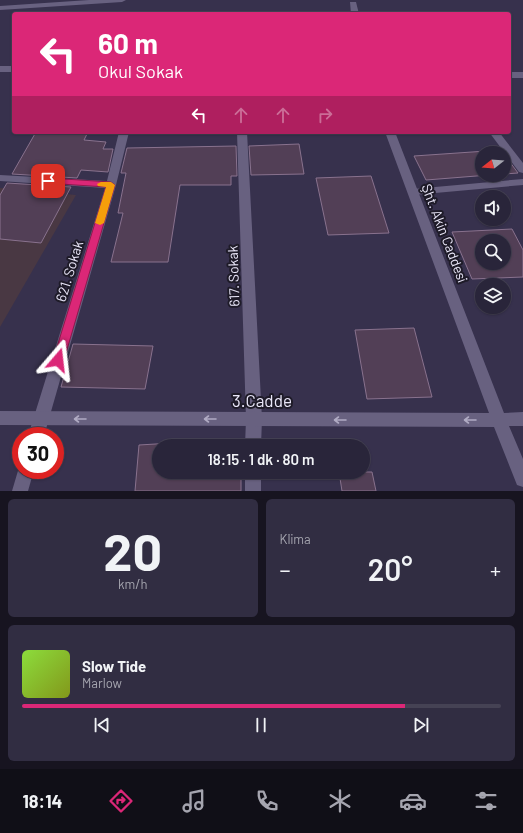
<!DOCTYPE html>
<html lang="tr">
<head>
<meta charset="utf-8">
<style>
	body { margin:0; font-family:Barlow,sans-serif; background:#312d42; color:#f1f3f6; height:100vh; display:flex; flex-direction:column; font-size:15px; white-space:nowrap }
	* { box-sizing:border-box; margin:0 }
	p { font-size:13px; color:#a5a5af }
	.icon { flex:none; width:22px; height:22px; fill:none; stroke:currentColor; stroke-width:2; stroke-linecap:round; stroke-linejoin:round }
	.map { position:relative; height:491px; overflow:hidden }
	.drawer { display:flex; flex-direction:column; gap:8px; padding:8px; background:#171420; flex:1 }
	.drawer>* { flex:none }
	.guide { position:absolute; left:12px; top:12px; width:499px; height:122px; border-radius:4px; box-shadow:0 1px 3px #0004,0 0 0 1px #454254; background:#db2777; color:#fff; overflow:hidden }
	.needle { width:26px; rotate:253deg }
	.controls { position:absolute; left:475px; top:146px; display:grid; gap:8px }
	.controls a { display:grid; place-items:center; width:36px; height:36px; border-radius:50%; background:#29253a; box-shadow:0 1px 3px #0004,0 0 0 1px #454254; font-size:20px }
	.speed { position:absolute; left:12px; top:427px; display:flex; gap:8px; font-size:20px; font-weight:700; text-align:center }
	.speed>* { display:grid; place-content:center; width:52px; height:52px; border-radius:50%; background:#29253a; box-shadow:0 1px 3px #0004,0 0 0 1px #454254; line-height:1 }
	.speed .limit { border:6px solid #d22; background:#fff; color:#111 }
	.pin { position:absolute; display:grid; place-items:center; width:34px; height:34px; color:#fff; margin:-17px; border-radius:8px; box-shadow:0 2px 6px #0006 }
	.me { position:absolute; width:44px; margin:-22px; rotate:17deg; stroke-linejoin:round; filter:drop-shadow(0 0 3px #0008) }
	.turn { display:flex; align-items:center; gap:14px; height:84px; padding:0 20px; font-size:18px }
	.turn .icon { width:52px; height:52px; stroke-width:2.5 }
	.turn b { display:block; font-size:28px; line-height:34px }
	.lanes { display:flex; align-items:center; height:38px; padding:0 20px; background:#0003; justify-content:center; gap:20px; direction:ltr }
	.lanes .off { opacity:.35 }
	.big { font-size:30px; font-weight:600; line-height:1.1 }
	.drawer .card { flex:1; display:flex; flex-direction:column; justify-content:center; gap:6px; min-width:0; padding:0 14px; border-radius:6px; background:#312d42 }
	.drawer .dial { align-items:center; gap:0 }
	.dial b { font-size:52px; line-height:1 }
	.song { display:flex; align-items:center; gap:12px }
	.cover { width:48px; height:48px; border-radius:6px; background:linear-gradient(135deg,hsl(90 70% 55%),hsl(70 70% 35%)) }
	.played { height:4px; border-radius:2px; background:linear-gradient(90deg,#db2777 80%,#454254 80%) }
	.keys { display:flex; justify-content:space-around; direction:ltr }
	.heat { display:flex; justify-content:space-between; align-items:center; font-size:22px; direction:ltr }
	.drawer .tiles { flex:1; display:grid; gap:8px; grid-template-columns:1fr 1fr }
	.card:last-child { grid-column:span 2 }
	.trip { position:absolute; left:152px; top:439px; width:218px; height:40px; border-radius:20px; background:#29253a; box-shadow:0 1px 3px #0004,0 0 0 1px #454254; font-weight:600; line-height:40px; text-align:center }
	.menu { display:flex; height:64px; justify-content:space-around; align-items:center; background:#100f17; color:#a5a5af }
	.menu .icon { width:28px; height:28px }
	.menu .selected { color:#db2777 }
	.menu b { font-size:18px; color:#f1f3f6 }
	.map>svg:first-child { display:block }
	.education { fill:#493843 }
	.building { fill:#523f56; stroke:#89728e; fill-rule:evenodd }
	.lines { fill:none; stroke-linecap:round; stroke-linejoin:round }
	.minor { fill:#686180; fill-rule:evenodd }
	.tertiary { fill:#686180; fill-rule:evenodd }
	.oneway { stroke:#b0abc3 }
	.route { fill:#db2777; stroke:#8e194d }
	.slow { fill:#f59e0b }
	.labels { text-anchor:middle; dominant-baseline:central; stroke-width:4; stroke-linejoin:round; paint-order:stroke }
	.street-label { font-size:14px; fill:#eae7f9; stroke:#1e1b28 }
	.near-street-label { font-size:17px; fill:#eae7f9; stroke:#1e1b28 }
</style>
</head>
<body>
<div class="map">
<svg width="523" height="491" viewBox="0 0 523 491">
	<rect width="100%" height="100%" fill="#37314d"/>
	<!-- education -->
	<path class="education" d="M0,188L76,195L0,327Z"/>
	<!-- building -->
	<path class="building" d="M36,132H88L84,140L106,142L103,149H113L108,172L81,170L77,178L12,174Z
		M299,144L304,174L251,175L249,146Z
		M236,146L237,176H231V185H180L168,262H111L123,213H118L126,173H121L127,148Z
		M501,150L503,153H482V175H489L426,180L414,156Z
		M504,154L518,173L504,174Z
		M371,176L389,233L328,235L316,178Z
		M7,183L71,187L41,243L0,239V195Z
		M512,229L523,250V277L472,279L452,232ZM482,241H504V263H482Z
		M414,328L432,397L367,399L355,330Z
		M73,344L153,346L145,389L61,387Z
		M239,439V446H159V472H241V491H135L139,445Z
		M339,472H372L376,491H342Z"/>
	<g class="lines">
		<!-- minor -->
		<path class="minor" d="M350,2H356L359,14H351Z
			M119,132H129L116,185L44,436H28L105,188L0,181V175L107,181Z
			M237,132H247L262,419L261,446H245L246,419Z
			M489,132H499L523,163V173L519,172Z
			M523,179V185L413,195L408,192L413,189Z
			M20,464L21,470H34L28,491H12Z
			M245,472H261V491H245Z"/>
		<!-- tertiary -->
		<path class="tertiary" d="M89,0H126L122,2L0,10V6Z
			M0,66H14V72H0Z
			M509,72H523V78H509Z
			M385,132H395L504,413L523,412V426H509L523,459V487L517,485L494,427L0,425V411L489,413Z"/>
	</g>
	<!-- one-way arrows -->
	<defs><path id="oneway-shaft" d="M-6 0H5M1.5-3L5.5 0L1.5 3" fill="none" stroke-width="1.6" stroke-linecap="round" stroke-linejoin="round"/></defs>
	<g class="oneway">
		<use href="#oneway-shaft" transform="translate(80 419) rotate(-180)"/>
		<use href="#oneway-shaft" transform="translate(210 419) rotate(-180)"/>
		<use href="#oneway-shaft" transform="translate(340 420) rotate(-180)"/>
		<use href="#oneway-shaft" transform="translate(470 420) rotate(-180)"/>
	</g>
	<!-- route -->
	<path class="route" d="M48,178L111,182L115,185L64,360L62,363H55L53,360L106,187L45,183L43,181Z"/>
	<!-- slow -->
	<path class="slow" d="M101,182H111L115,185L104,223L100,225L95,223L106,187L98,186L97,184Z"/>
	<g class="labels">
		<!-- street labels -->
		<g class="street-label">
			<text transform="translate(445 233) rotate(69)">Şht. Akin Caddesi</text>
			<text transform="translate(69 271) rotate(-73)">621. Sokak</text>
			<text transform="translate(233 276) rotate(-92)">617. Sokak</text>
		</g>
		<!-- near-street labels -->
		<g class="near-street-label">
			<text x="262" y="400">3.Cadde</text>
		</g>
	</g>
</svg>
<div class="controls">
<a><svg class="needle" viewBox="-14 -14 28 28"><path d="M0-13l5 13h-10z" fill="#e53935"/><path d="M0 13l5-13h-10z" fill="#a5a5af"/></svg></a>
<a><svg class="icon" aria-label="sound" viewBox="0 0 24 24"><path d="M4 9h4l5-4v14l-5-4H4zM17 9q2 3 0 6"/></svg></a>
<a><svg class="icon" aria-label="search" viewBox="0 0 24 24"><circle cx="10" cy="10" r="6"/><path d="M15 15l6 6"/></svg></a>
<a><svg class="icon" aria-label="layers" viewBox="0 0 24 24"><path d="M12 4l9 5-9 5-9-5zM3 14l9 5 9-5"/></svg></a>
</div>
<div class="speed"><div class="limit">30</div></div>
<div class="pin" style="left:48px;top:181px;background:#d93025"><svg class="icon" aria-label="arrive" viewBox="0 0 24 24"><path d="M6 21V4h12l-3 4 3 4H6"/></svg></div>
<svg class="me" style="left:58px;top:360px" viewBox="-20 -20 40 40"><path d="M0-17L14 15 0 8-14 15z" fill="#db2777" stroke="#fff" stroke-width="4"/></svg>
<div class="trip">18:15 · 1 dk · 80 m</div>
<div class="guide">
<div class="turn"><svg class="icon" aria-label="left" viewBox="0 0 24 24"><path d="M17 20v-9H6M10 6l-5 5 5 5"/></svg><div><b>60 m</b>Okul Sokak</div></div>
<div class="lanes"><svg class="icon" aria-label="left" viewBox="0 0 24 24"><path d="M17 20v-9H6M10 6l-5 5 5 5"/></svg><svg class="icon off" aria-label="ahead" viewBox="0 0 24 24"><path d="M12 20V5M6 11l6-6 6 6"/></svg><svg class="icon off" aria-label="ahead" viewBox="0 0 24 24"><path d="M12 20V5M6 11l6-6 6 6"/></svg><svg class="icon off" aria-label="right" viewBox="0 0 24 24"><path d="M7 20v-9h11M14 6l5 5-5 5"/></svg></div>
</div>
</div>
<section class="drawer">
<div class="tiles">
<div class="card dial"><b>20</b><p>km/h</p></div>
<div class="card"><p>Klima</p>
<div class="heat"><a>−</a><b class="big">20°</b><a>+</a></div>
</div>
<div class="card">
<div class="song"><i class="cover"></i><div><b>Slow Tide</b><p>Marlow</p></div></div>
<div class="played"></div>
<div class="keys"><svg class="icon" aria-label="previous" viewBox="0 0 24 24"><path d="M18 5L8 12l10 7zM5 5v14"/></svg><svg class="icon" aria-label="pause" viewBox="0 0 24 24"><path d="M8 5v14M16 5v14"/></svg><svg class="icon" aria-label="next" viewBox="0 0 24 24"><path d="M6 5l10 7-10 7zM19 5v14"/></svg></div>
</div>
</div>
</section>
<nav class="menu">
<b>18:14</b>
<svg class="icon selected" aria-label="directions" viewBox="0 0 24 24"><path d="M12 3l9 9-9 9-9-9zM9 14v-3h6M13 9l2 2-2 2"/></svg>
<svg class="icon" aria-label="music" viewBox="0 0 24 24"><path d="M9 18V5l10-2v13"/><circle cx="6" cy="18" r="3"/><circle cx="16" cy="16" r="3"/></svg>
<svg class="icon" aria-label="phone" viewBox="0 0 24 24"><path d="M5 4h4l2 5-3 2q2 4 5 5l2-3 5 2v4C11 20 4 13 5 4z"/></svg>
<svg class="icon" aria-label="climate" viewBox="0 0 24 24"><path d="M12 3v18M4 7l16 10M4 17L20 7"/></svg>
<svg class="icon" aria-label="car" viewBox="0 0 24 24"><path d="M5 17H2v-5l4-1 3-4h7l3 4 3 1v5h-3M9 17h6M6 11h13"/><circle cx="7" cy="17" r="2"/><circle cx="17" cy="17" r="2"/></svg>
<svg class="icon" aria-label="filters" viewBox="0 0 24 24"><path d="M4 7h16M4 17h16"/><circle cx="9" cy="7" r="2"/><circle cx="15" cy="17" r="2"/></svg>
</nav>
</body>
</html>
